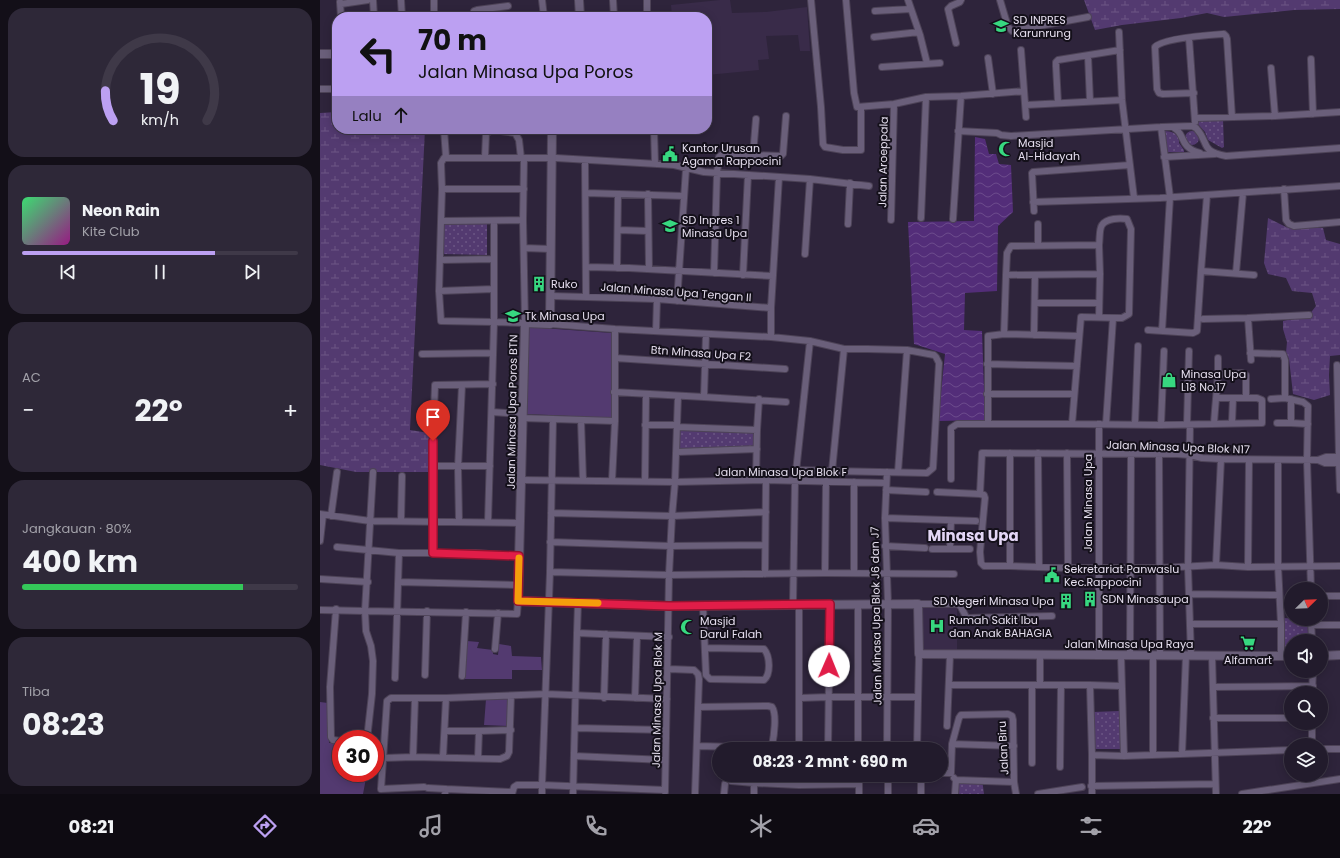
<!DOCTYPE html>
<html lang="id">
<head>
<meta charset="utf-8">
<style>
	body { margin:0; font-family:Poppins,sans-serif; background:#2e2838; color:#f1f3f6; height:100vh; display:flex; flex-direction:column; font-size:15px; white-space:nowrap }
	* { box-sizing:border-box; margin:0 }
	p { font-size:13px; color:#a2a1a9 }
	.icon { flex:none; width:22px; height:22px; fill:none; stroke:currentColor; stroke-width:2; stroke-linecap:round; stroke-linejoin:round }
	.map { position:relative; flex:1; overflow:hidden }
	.drawer { display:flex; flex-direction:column; gap:8px; padding:8px; background:#130f18; width:320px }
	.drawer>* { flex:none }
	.banner { position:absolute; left:12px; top:12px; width:380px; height:122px; border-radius:16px; box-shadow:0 2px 10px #0003,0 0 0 1px #3f3948; background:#bca0f2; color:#111; overflow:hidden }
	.needle { width:26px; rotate:67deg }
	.fabs { position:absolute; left:964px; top:582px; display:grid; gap:8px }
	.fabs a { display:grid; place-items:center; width:44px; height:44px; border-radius:50%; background:#221b2c; box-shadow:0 2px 10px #0003,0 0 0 1px #3f3948; font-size:20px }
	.speed { position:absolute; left:12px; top:730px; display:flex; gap:8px; font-size:20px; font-weight:700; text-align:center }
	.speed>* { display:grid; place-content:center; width:52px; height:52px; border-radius:50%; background:#221b2c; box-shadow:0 2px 10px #0003,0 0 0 1px #3f3948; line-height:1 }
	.speed .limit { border:6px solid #d22; background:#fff; color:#111 }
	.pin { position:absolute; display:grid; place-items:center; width:34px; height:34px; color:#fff; margin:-41px -17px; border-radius:50% 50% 50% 0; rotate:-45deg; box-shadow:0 0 4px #0007 }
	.pin .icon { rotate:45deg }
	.me { position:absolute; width:44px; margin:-22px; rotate:1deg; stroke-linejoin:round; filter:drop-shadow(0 0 3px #0008) }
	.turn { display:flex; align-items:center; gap:14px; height:84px; padding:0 20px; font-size:18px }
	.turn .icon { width:52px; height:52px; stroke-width:2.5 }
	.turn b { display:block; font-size:28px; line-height:34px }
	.then { display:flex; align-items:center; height:38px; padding:0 20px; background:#0003; gap:8px; font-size:15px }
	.big { font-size:30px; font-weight:700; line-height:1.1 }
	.drawer .widget { flex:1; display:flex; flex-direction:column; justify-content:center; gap:6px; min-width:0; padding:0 14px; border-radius:16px; background:#2e2838 }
	.drawer .dial { align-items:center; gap:0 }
	.dial svg { height:104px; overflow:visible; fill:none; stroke:#3f3948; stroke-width:7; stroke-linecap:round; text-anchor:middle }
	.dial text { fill:#f1f3f6; stroke:none }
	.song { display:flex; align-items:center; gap:12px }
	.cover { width:48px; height:48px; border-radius:6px; background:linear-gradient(135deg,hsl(140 70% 55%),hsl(310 70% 35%)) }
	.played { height:4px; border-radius:2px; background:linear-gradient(90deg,#bca0f2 70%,#3f3948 70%) }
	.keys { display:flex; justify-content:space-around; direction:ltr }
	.heat { display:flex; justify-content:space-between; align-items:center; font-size:22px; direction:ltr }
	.charge { height:6px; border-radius:3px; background:linear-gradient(90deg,#34c759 80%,#3f3948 0) }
	.trip { position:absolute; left:392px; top:742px; width:236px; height:40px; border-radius:20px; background:#221b2c; box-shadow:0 2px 10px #0003,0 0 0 1px #3f3948; font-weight:700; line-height:40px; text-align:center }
	.menu { display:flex; height:64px; justify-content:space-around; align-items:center; background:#0e0b12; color:#a2a1a9 }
	.menu .icon { width:28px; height:28px }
	.menu .on { color:#bca0f2 }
	.menu b { font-size:18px; color:#f1f3f6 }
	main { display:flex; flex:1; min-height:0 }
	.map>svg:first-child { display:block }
	.built { fill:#392b49 }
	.green { fill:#533a70 }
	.wetland { fill:url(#wetland-marsh) }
	.park { fill:url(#park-dots) }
	.water { fill:url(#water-waves) }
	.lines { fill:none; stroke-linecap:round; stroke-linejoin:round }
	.minor-casing { stroke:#4d4357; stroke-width:8 }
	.tertiary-casing { stroke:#4d4357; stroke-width:10 }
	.minor { stroke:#6a5f7a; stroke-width:6 }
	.tertiary { stroke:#6a5f7a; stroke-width:8 }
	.route-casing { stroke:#92132f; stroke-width:10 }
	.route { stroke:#e11d48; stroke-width:7 }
	.slow { stroke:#f59e0b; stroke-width:7 }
	.labels { text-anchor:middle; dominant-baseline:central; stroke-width:4; stroke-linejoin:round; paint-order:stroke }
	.poi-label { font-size:11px; fill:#e5deee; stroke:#14101a; text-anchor:start }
	.street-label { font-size:11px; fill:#e5deee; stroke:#14101a }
	.district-label { font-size:15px; font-weight:bold; fill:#e3d6f5; stroke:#14101a }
</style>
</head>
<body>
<main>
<section class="drawer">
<div class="widget dial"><svg viewBox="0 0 100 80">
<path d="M14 69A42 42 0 1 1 86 69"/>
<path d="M14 69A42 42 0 0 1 8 46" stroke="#bca0f2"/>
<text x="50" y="56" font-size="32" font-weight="700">19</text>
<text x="50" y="72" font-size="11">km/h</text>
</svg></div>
<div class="widget">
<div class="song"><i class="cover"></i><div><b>Neon Rain</b><p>Kite Club</p></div></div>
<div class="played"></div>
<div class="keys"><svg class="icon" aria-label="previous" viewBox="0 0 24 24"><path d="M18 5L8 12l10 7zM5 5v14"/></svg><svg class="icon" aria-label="pause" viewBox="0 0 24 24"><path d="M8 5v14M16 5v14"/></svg><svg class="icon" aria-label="next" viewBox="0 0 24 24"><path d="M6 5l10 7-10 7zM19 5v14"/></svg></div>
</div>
<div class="widget"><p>AC</p>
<div class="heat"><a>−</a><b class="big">22°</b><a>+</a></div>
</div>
<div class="widget"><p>Jangkauan · 80%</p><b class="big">400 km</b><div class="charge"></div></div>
<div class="widget"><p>Tiba</p><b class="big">08:23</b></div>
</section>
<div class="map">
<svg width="1020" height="794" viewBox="0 0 1020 794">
	<defs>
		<pattern id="wetland-marsh" width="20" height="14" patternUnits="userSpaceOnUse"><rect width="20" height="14" fill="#533a70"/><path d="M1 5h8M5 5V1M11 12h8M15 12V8" fill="none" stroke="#6c5685"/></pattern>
		<pattern id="park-dots" width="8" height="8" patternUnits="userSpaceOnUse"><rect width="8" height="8" fill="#533a70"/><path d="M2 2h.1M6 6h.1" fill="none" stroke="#6c5685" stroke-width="1.8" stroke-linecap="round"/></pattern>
		<pattern id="water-waves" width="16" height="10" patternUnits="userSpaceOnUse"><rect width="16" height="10" fill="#532d79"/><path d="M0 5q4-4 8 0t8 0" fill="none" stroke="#6c4b8c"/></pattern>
	</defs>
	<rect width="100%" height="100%" fill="#2e243b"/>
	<!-- built -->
	<path class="built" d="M400,0H410L412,13L446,12L487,7L490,51H480L478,35L446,36L449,59L438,60L439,70L387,75V17H352L351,5Z
		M597,602L637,603V650H596Z"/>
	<!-- green -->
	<path class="green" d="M208,327L292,333V418L207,414Z
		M147,641L159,642L157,648L173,650V654L178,655L179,644L191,646L192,656L221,657L222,670H192V679H143Z
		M166,699H188V726L164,725Z
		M0,702L8,703L9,743H21V773H47L43,794H0Z"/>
	<!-- wetland -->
	<path class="wetland" d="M764,0H1020V9L974,10L904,17L887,13L861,18L802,25L775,30Z
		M17,112V129H105L90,430L109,433L108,472H36L0,465V113Z
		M948,218L966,227L1003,228L1006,240L1020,244V355L1010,356L1009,375L1010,395L994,400L973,394L969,359L966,353L967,342L963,329V321L989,315L996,306L992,293L972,291L966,278L948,274L944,263Z"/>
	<!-- park -->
	<path class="park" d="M903,119L904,147L902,148L888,140L885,132L877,123L878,120Z
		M844,131C852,131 860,134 859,143L864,150V152H845Z
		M865 138a7 7 0 1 1 14 0a7 7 0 1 1-14 0Z
		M121,221H167V255L121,254Z
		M359,425L433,428V446L358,450Z
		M962,618L988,619L990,641H971V652H963Z
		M800,711V749H773V712Z
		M637,778L662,779L664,794H637Z"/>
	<!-- water -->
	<path class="water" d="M655,137L665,139L669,154H676L679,164L691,165L693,212L678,226L677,291L645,293L644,330L662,331L665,420L618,421L625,354L594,344L588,222L654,221Z"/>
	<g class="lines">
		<!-- minor casing -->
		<g class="minor-casing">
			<path id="minor" d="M53,0L54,17
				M81,0L82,17
				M114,0V17
				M222,0L224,17
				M293,0L294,17
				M327,0V17
				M491,0L501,107L503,144L505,147L523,150H541V107
				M526,0L534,93L537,107L574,104L606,97L641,96L704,91
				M588,0L600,35L607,63
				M680,0L688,27L692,31L768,17
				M20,2L21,17
				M21,4L48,0
				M555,11L591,9
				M152,17L154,11L157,10L188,6
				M799,32L802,100L814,198
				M554,37L599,32
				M869,38L875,122
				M636,43L628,9L631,6L640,2L641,0
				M701,50L706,117
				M768,56L770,101
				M668,58L673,94
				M991,59L993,114
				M562,67L620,63
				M951,68L955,116
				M0,89H17
				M874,93L843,94L839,93L837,89L835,47C843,38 890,35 904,34L906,36L907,39L912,117
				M738,103L736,66V62L738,60L800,50
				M706,105L802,100
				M875,118L955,116L1020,112
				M841,127L850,197L842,331
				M854,128C866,134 858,147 880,153
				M876,128C890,143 879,151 906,156L1020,148
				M124,129L126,157
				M334,129L335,164
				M638,131L677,133L681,135L691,136L841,127L872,126L876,128
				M433,155L436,119
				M844,157L895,154
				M201,158H236L354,165L384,172L490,179L549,186
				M265,161L266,296
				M122,189L121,163L124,158H201L199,140L195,133L173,130L166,133L165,157
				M964,189L966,220L969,224L974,226L1020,222
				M266,193L364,196
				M328,194L329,269
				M887,195L881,271L934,275
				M713,202L840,198L1020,186
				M714,211L712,173L713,172L810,165
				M601,218L606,97
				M633,219L641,96
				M571,220L574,104
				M121,221L122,189H204
				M174,221V322L121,321L119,291L121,221L203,220L204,158
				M528,224L530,183
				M718,224V245
				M298,230L328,231
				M779,245L780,274
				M204,248L231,249
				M485,254L490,179
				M120,260L174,259
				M266,267L309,268L453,276
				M297,268L298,194
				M394,273L397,173L399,157L403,154L461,156L463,154L466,116
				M916,273L923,193
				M423,275L428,175
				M686,275L687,253L691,246L779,245C780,239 779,229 782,225C787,218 800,218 807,219L811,229L809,314L802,318L761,317L752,424
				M119,291L174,289
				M231,296L337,299L451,308
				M357,301L366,169
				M715,303H779
				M883,319L928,318
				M230,324L295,329L451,337L490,341L524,349H547L587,350
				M828,330L873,333L877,331L881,271
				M336,331L337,299
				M386,334L384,397L466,402
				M684,334L686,275L780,274L779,317
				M714,335L715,275
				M451,337V308L459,177
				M524,349L512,471L607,473L613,468L619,363L616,357L614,355L587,350L578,472
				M930,353L963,354L965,360V398L983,402L988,406L987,460L991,589
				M102,354L173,353
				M295,358L465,369
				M898,358V374
				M931,360L928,318L989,315
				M667,364L757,366
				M1017,365L1019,457
				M294,392L384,397
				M667,394H754
				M358,396L355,482L444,480L566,483
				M951,399L965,398
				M971,399V423L988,424
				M172,412L202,414
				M202,418L295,421
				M233,419L230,572L222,785L345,790
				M261,420L263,481
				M912,423L913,398
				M957,423H971
				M668,424V336L684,334L759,336
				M779,424V655
				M786,424L793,318
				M815,424L818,346
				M894,424C895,407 897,390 898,374L922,373L926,375V398H896
				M325,425H357
				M841,425L844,351
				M867,425L869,351
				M870,425L868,567L871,655
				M357,427L437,430L439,399
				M357,452L437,449
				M690,453V566
				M718,453L719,567
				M747,453L748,568
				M839,454L840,655
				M1020,457H1006L998,460L901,459L882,458L870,455L857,454L662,453L660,494L664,495L665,498L660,552L661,563L664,566H690L748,568H840L896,565L928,567L1020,566
				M998,460L1005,463H1020
				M1019,463L1020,490
				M112,466H170
				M476,470L512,471
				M631,479V428L637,424H752L841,425L942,423V400L937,398H926
				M201,480L355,482L352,516L349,575L345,792
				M436,480L437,430
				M292,481L295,421V329
				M325,481L326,394
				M566,490L606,492
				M617,492L660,494
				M231,513L352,516L446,512
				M0,514L50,521L200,523
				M11,516L17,472
				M565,518L656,521
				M81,521L82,476
				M139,521L138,467L142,385
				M168,522L174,322L205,323L203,220
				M0,541L3,515
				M230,542L351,546L445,545
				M565,546L605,548
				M17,547L79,553H155L199,556
				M612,549H630L631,521
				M630,549H650
				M113,553L112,466L115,385L173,384
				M896,565L901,459
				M928,567L929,460
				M230,572L349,575L505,573L634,574
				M505,573L506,481
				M534,573V482
				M445,574L446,480
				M0,579L48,582
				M78,582L198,585
				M869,594L959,595
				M1001,596H1020
				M258,603L257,633L349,637
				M538,604V749
				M598,604H638L641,607L646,617L648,618L732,616
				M473,605L475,481L490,341
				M479,605V749
				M383,606L386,675L390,679L444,680C451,674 450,656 444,649L385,648
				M16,609L10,687L11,737L13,740L21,741
				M0,610L45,611L53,472
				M991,619L992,641
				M870,624H961L958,566V460
				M991,625H1020
				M175,649L178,613
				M801,655L804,756
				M810,655L811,454
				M892,655L896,794
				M961,656V624
				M349,669L374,670L378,674L379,679L375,794
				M105,675L107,611
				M142,676L146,612
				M75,678L79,553
				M629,685H720V655
				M712,685V763
				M720,685H770
				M893,687L993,686
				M992,693L993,671
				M284,698L286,634
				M315,698L317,636
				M479,698L509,697H598
				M893,718H971
				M627,726L630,655
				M255,728L346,730
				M125,731H159L158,758
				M159,731L191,730
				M47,739L52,694L53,661L51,646L46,631L45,611L197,614L198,601
				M632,744L694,746
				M992,745V723
				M377,746L449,748L452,746C454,736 457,714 452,707L448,706L378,707
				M508,749L510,604
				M567,749L568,604L565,518L567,472
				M597,749L599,654
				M1001,749H1020
				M862,754L866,655
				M772,755L804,756L971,750
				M833,755V655
				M254,756L345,760
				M93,757L95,698
				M123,757L126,698
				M64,758L93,757L180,759L187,756L189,752L191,696
				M740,767L741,685
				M621,773H631
				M631,773L632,744L639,718L641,715L688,714L692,716L693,720L694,782L696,794
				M479,775V785
				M539,775V794
				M634,778L636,780L635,794
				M636,780L694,782
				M411,781L434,783
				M508,784V775
				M771,786L895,784
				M104,787L61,789L67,701L71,698H126L226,694L347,699
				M108,788L126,789
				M125,794L126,789L192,792
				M192,794L194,787L197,785H222V794
				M253,794L257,633
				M404,794L405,784
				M434,794V783L479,785L539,784
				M568,794V775
				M601,794V775
				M718,794L762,787
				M772,794V755L770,685L801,686
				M922,794L1020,779"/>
		</g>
		<!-- tertiary casing -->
		<g class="tertiary-casing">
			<path id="tertiary" d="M259,0L260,17
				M0,54H17
				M232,129L230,324L205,323L198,601L349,606L598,604L599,654L971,656
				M1001,656L1020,655"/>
		</g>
		<!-- minor -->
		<use href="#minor" class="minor"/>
		<!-- tertiary -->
		<use href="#tertiary" class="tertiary"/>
	</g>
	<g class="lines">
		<!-- route casing -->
		<g class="route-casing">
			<path id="route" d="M113,441V553L199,556L198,601L349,606L510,604L509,666"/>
		</g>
		<!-- route -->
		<use href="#route" class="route"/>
		<!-- slow -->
		<path class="slow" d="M199,558L198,601L278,603"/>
	</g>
	<!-- icons -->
	<defs>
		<g id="school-bare" transform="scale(1.2)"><path d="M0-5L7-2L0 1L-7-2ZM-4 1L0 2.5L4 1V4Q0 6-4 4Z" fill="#37d880" stroke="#14101a" stroke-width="2.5" paint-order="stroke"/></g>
		<g id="mosque-bare" transform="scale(1.2)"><path d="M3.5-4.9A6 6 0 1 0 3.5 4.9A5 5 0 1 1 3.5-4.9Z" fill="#37d880" stroke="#14101a" stroke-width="2.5" paint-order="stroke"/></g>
		<g id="civic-bare" transform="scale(1.2)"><path d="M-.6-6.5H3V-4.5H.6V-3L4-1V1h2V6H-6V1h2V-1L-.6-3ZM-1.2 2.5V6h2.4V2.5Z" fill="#37d880" stroke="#14101a" stroke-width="2.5" paint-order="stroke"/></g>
		<g id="building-bare" transform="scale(1.2)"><path d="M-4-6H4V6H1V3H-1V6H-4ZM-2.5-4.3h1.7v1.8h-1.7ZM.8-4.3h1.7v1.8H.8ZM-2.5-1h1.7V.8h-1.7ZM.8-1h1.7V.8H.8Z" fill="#37d880" stroke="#14101a" stroke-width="2.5" paint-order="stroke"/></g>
		<g id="shop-bare" transform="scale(1.2)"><path d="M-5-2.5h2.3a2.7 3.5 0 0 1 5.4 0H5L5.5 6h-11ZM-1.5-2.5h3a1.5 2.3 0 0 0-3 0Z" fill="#37d880" stroke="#14101a" stroke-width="2.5" paint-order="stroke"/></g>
		<g id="hospital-bare" transform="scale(1.2)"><path d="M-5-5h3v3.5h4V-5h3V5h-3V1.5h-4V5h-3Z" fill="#37d880" stroke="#14101a" stroke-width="2.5" paint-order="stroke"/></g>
		<g id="supermarket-bare" transform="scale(1.2)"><path d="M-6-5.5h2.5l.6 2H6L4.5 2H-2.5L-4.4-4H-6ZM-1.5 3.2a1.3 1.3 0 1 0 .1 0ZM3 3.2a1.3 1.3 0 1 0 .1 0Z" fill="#37d880" stroke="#14101a" stroke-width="2.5" paint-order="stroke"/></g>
	</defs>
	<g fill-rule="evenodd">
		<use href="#school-bare" x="681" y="26"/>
		<use href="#mosque-bare" x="686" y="149"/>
		<use href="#civic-bare" x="350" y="154"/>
		<use href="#school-bare" x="350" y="226"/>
		<use href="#building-bare" x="219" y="284"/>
		<use href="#school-bare" x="193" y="316"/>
		<use href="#shop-bare" x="849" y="380"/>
		<use href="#civic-bare" x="732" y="575"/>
		<use href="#building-bare" x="770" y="599"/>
		<use href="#building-bare" x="746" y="601"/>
		<use href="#hospital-bare" x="617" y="626"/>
		<use href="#mosque-bare" x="368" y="627"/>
		<use href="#supermarket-bare" x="928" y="643"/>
	</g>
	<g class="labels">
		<!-- poi labels -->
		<g class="poi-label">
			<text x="693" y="20">SD INPRES<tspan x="693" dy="13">Karunrung</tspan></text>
			<text x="698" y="143">Masjid<tspan x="698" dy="13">Al-Hidayah</tspan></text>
			<text x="362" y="148">Kantor Urusan<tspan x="362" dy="13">Agama Rappocini</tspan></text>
			<text x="362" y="220">SD Inpres 1<tspan x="362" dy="13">Minasa Upa</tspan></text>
			<text x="231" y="284">Ruko</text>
			<text x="205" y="316">Tk Minasa Upa</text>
			<text x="861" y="374">Minasa Upa<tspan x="861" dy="13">L18 No.17</tspan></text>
			<text x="744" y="569">Sekretariat Panwaslu<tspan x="744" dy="13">Kec.Rappocini</tspan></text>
			<text x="782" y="599">SDN Minasaupa</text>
			<text x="734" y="601" text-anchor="end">SD Negeri Minasa Upa</text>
			<text x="629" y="620">Rumah Sakit Ibu<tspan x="629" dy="13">dan Anak BAHAGIA</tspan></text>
			<text x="380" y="621">Masjid<tspan x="380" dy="13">Darul Falah</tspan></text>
			<text x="928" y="660" text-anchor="middle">Alfamart</text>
		</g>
		<!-- street labels -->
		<g class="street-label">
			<text transform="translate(563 162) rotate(-89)">Jalan Aroeppala</text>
			<text transform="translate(356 292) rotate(4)">Jalan Minasa Upa Tengan II</text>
			<text transform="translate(381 353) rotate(4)">Btn Minasa Upa F2</text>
			<text transform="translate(192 412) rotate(-89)">Jalan Minasa Upa Poros BTN</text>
			<text transform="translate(858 447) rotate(2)">Jalan Minasa Upa Blok N17</text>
			<text x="461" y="472">Jalan Minasa Upa Blok F</text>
			<text transform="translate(768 503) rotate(-90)">Jalan Minasa Upa</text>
			<text transform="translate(556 616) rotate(-91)">Jalan Minasa Upa Blok J6 dan J7</text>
			<text x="809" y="644">Jalan Minasa Upa Raya</text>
			<text transform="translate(337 700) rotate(-89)">Jalan Minasa Upa Blok M</text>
			<text transform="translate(683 748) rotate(-93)">Jalan Biru</text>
		</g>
		<!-- district labels -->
		<g class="district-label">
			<text x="653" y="535">Minasa Upa</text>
		</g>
	</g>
</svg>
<div class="fabs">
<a><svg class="needle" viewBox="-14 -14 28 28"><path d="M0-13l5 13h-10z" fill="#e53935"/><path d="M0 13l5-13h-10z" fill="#a2a1a9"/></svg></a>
<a><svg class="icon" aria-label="sound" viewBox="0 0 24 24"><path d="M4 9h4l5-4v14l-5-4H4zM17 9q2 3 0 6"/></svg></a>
<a><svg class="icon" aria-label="search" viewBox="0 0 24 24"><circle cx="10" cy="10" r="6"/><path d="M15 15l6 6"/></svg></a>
<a><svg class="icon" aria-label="layers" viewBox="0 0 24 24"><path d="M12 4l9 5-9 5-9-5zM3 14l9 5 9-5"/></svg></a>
</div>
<div class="speed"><div class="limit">30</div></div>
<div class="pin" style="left:113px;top:441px;background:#d93025"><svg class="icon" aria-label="arrive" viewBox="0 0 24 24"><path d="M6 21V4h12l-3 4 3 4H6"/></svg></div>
<svg class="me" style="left:509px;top:666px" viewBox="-20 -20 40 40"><circle r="19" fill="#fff"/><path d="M0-13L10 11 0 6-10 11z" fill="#e11d48"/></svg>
<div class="trip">08:23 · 2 mnt · 690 m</div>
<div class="banner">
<div class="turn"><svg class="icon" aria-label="left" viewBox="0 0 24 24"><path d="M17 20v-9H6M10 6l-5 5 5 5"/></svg><div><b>70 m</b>Jalan Minasa Upa Poros</div></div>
<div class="then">Lalu<svg class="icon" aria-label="ahead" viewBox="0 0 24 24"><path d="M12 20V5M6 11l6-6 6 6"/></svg></div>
</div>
</div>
</main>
<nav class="menu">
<b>08:21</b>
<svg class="icon on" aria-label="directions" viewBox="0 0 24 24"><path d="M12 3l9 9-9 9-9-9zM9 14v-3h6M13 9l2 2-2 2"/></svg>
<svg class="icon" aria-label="music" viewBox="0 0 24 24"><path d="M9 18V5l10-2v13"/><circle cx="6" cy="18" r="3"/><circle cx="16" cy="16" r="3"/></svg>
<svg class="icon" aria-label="phone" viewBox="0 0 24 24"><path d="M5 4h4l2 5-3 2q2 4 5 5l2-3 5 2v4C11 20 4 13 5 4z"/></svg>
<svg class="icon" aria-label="climate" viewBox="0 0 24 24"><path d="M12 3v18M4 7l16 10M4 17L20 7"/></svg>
<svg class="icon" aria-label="car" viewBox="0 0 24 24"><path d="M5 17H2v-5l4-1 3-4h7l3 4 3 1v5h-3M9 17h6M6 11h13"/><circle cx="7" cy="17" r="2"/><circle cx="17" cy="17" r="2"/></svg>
<svg class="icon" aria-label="filters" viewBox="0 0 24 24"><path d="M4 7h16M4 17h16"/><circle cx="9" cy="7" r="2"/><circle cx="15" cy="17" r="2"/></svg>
<b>22°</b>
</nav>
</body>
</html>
